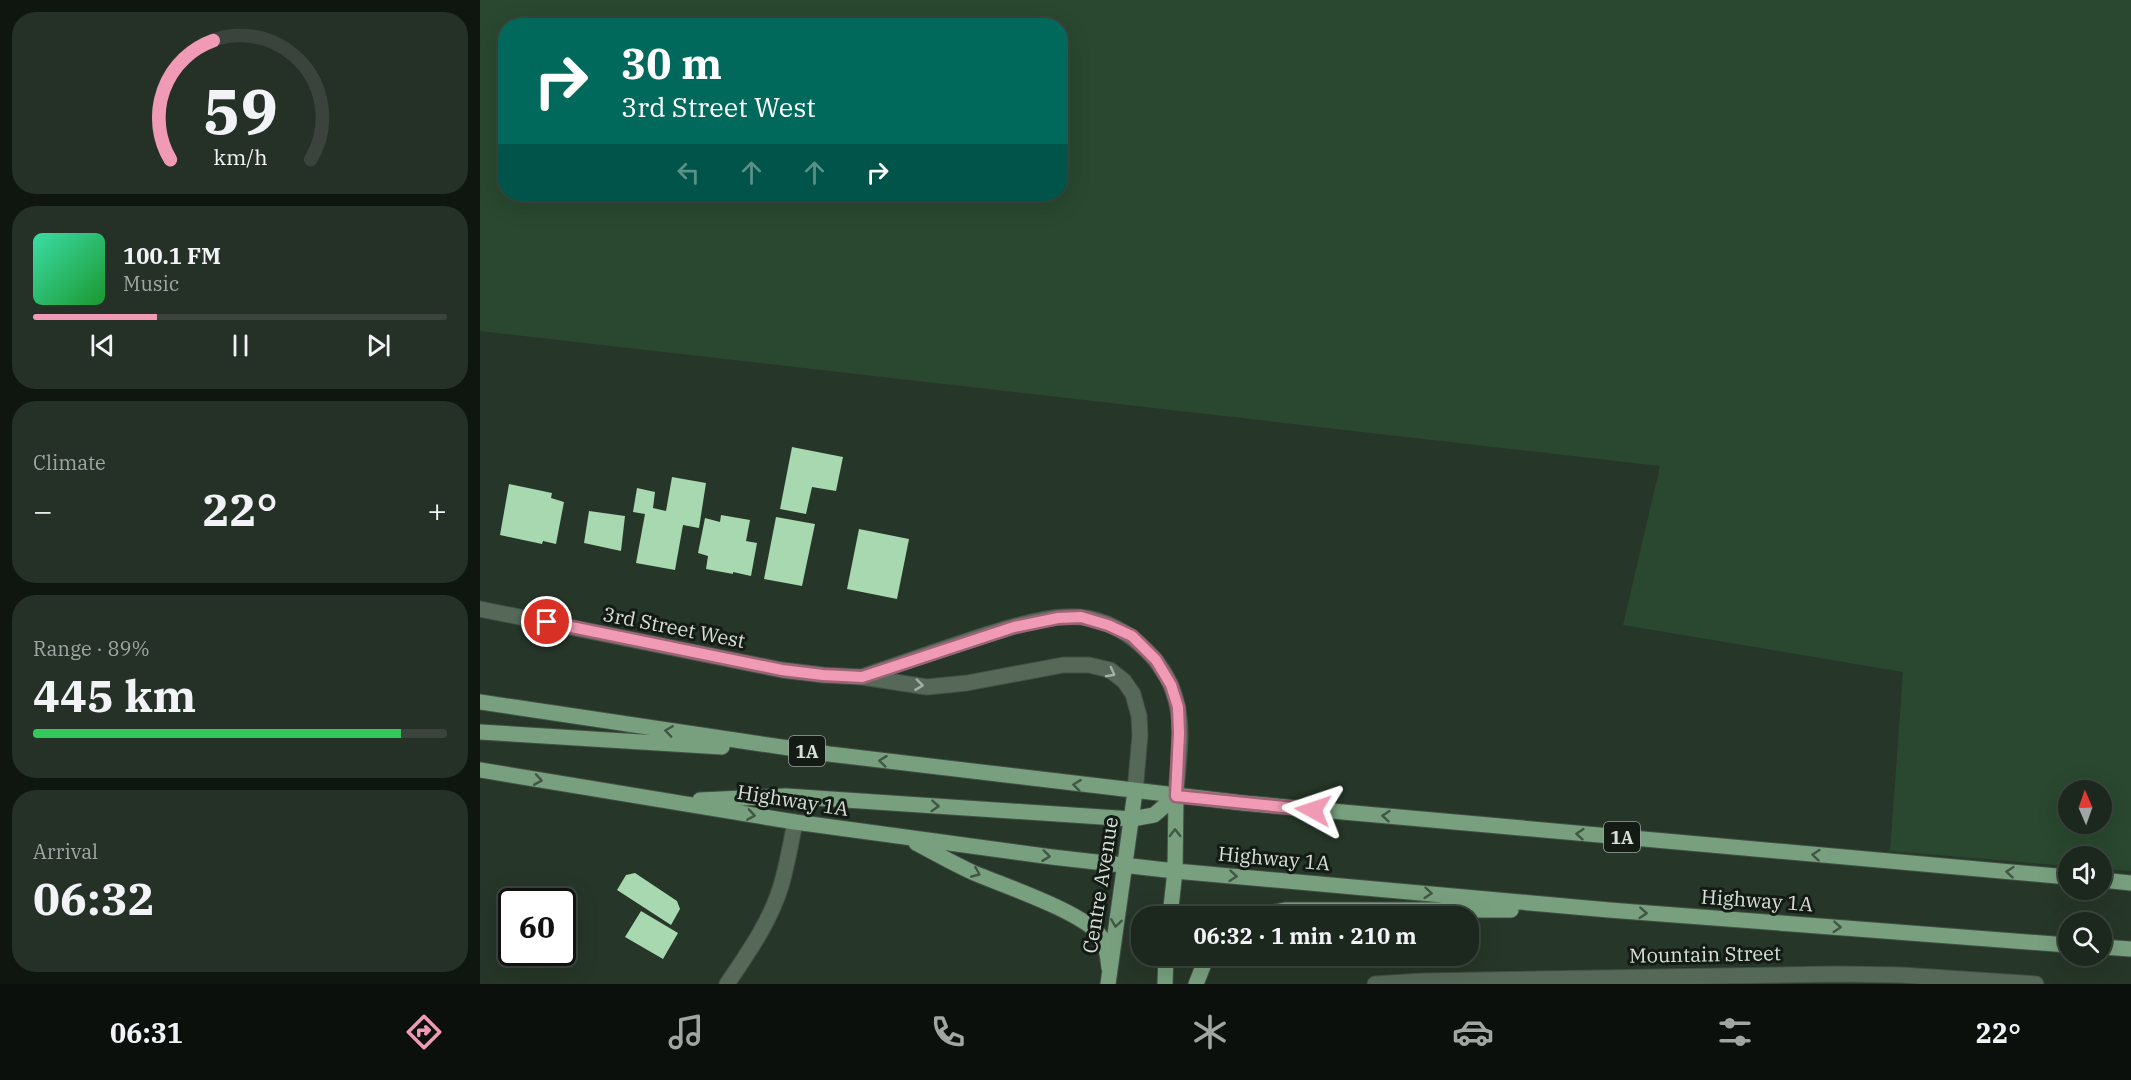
<!DOCTYPE html>
<html lang="en">
<head>
<meta charset="utf-8">
<style>
	body { margin:0; font-family:"IBM Plex Serif",serif; background:#253027; color:#f1f3f6; height:100vh; display:flex; flex-direction:column; font-size:22px; white-space:nowrap }
	* { box-sizing:border-box; margin:0 }
	p { font-size:20px; color:#a0a6a4 }
	.icon { flex:none; width:33px; height:33px; fill:none; stroke:currentColor; stroke-width:2; stroke-linecap:round; stroke-linejoin:round }
	.map { position:relative; flex:1; overflow:hidden }
	.details { display:flex; flex-direction:column; gap:12px; padding:12px; background:#0f1610; width:480px }
	.details>* { flex:none }
	.banner { position:absolute; left:18px; top:18px; width:570px; height:183px; border-radius:24px; box-shadow:0 6px 24px #0002,0 0 0 2px #3a443c; background:#00695c; color:#fff; overflow:hidden }
	.needle { width:39px; rotate:358deg }
	.buttons { position:absolute; left:1578px; top:780px; display:grid; gap:12px }
	.buttons a { display:grid; place-items:center; width:54px; height:54px; border-radius:50%; background:#1c281e; box-shadow:0 6px 24px #0002,0 0 0 2px #3a443c; font-size:30px }
	.speed { position:absolute; left:18px; top:888px; display:flex; gap:12px; font-size:30px; font-weight:700; text-align:center }
	.speed>* { display:grid; place-content:center; width:78px; height:78px; border-radius:50%; background:#1c281e; box-shadow:0 6px 24px #0002,0 0 0 2px #3a443c; line-height:1 }
	.speed .limit { border:3px solid #111; border-radius:9px; background:#fff; color:#111 }
	.pin { position:absolute; display:grid; place-items:center; width:51px; height:51px; color:#fff; margin:-26px; border:3px solid #fff; border-radius:50%; box-shadow:0 2px 6px #0007 }
	.me { position:absolute; width:66px; margin:-33px; rotate:275deg; stroke-linejoin:round; filter:drop-shadow(0 0 4px #0008) }
	.turn { display:flex; align-items:center; gap:21px; height:126px; padding:0 24px; font-size:27px }
	.turn .icon { width:78px; height:78px; stroke-width:2.5 }
	.turn b { display:block; font-size:42px; line-height:51px }
	.lanes { display:flex; align-items:center; height:57px; padding:0 24px; background:#0003; justify-content:center; gap:30px; direction:ltr }
	.lanes .off { opacity:.35 }
	.big { font-size:45px; font-weight:700; line-height:1.1 }
	.details .tile { flex:1; display:flex; flex-direction:column; justify-content:center; gap:9px; min-width:0; padding:0 21px; border-radius:24px; background:#253027 }
	.details .dial { align-items:center; gap:0 }
	.dial svg { height:156px; overflow:visible; fill:none; stroke:#3a443c; stroke-width:7; stroke-linecap:round; text-anchor:middle }
	.dial text { fill:#f1f3f6; stroke:none }
	.song { display:flex; align-items:center; gap:18px }
	.cover { width:72px; height:72px; border-radius:9px; background:linear-gradient(135deg,hsl(160 70% 55%),hsl(130 70% 35%)) }
	.played { height:6px; border-radius:3px; background:linear-gradient(90deg,#f09ab5 30%,#3a443c 30%) }
	.keys { display:flex; justify-content:space-around; direction:ltr }
	.heat { display:flex; justify-content:space-between; align-items:center; font-size:33px; direction:ltr }
	.charge { height:9px; border-radius:4px; background:linear-gradient(90deg,#34c759 89%,#3a443c 0) }
	.trip { position:absolute; left:651px; top:906px; width:348px; height:60px; border-radius:24px; background:#1c281e; box-shadow:0 6px 24px #0002,0 0 0 2px #3a443c; font-weight:700; line-height:60px; text-align:center }
	.tabs { display:flex; height:96px; justify-content:space-around; align-items:center; background:#0b100c; color:#a0a6a4 }
	.tabs .icon { width:42px; height:42px }
	.tabs .on { color:#f09ab5 }
	.tabs b { font-size:27px; color:#f1f3f6 }
	main { display:flex; flex:1; min-height:0 }
	.map>svg:first-child { display:block }
	.green { fill:#29482f; fill-rule:evenodd }
	.building { fill:#a7d8af }
	.lines { fill:none; stroke-linecap:round; stroke-linejoin:round }
	.minor-casing { stroke:#425144; stroke-width:17 }
	.major-casing { stroke:#425144; stroke-width:17 }
	.minor { stroke:#566959; stroke-width:15 }
	.major { stroke:#78a07e; stroke-width:15 }
	.oneway { stroke:#a3b0a5 }
	.oneway2 { stroke:#415744 }
	.route-casing { stroke:#9c6476; stroke-width:15 }
	.route { stroke:#f09ab5; stroke-width:10 }
	.labels { text-anchor:middle; dominant-baseline:central; stroke-width:6; stroke-linejoin:round; paint-order:stroke }
	.shield { fill:#141b15; stroke:#9ca59d; stroke-width:1.5 }
	.shield-label { font-size:18px; font-weight:bold; fill:#d6e0d7 }
	.street-label { font-size:20px; fill:#d6e0d7; stroke:#141b15 }
</style>
</head>
<body>
<main>
<section class="details">
<div class="tile dial"><svg viewBox="0 0 100 80">
<path d="M14 69A42 42 0 1 1 86 69"/>
<path d="M14 69A42 42 0 0 1 36 8" stroke="#f09ab5"/>
<text x="50" y="56" font-size="32" font-weight="700">59</text>
<text x="50" y="72" font-size="11">km/h</text>
</svg></div>
<div class="tile">
<div class="song"><i class="cover"></i><div><b>100.1 FM</b><p>Music</p></div></div>
<div class="played"></div>
<div class="keys"><svg class="icon" aria-label="previous" viewBox="0 0 24 24"><path d="M18 5L8 12l10 7zM5 5v14"/></svg><svg class="icon" aria-label="pause" viewBox="0 0 24 24"><path d="M8 5v14M16 5v14"/></svg><svg class="icon" aria-label="next" viewBox="0 0 24 24"><path d="M6 5l10 7-10 7zM19 5v14"/></svg></div>
</div>
<div class="tile"><p>Climate</p>
<div class="heat"><a>−</a><b class="big">22°</b><a>+</a></div>
</div>
<div class="tile"><p>Range · 89%</p><b class="big">445 km</b><div class="charge"></div></div>
<div class="tile"><p>Arrival</p><b class="big">06:32</b></div>
</section>
<div class="map">
<svg width="1651" height="984" viewBox="0 0 1651 984">
	<rect width="100%" height="100%" fill="#263628"/>
	<!-- green -->
	<path class="green" d="M0,0H1651V871L1622,869V856H1588V866L1410,851L1423,672L1143,625L1180,466L0,331ZM26,26H580V194H26ZM1588,790H1622V824H1588Z"/>
	<!-- building -->
	<path class="building" d="M312,447L363,457L356,491L332,487L326,514L300,509Z
		M192,477L226,483L219,528L203,525L195,570L156,563L165,514L153,512L157,488L175,492L173,508L186,511Z
		M29,484L72,493L71,498L84,502L76,544L63,541L62,544L20,535Z
		M109,511L145,516L141,551L104,543Z
		M241,515L270,520L266,541L277,543L271,576L253,572V574L226,569L228,556L218,553L225,518L240,522Z
		M296,517L335,524L322,586L284,579Z
		M379,529L429,539L417,599L367,589Z
		M155,873L197,901L200,909L191,925L137,890L146,875Z
		M161,911L198,933L183,959L145,937Z"/>
	<g class="lines">
		<!-- minor casing -->
		<g class="minor-casing">
			<path id="minor" d="M0,609L302,670L343,675L382,677L447,687L487,683L583,665H609L630,670L644,681L653,694L659,716L660,735L655,792
				M384,676C425,662 465,648 505,635C535,626 568,615 599,617C625,619 649,633 667,651C682,666 693,685 697,705C704,734 697,768 696,796
				M247,984C268,953 290,922 301,886C307,865 311,843 315,822
				M895,984L943,981L1358,974L1421,975L1556,984"/>
		</g>
		<!-- major casing -->
		<g class="major-casing">
			<path id="major" d="M0,702L349,754L763,803L1588,877
				M0,732L242,747
				M0,770L315,822L572,857L695,871L1129,910L1588,945
				M220,800L306,796L652,819L674,815L696,796
				M436,843C455,853 474,864 494,873C522,885 606,913 621,937C627,946 628,958 629,968
				M1622,880L1651,883
				M690,916L695,871L696,796
				M777,916L805,910H1031
				M1622,947L1651,949
				M628,984L655,792
				M685,984L686,956
				M716,984L727,956"/>
		</g>
		<!-- minor -->
		<use href="#minor" class="minor"/>
		<!-- major -->
		<use href="#major" class="major"/>
	</g>
	<!-- one-way arrows -->
	<defs><path id="oneway-chevron" d="M-2-3.5L2.5 0L-2 3.5" fill="none" stroke-width="1.6" stroke-linecap="round" stroke-linejoin="round" transform="scale(1.5)"/></defs>
	<g class="oneway">
		<use href="#oneway-chevron" transform="translate(631 673) rotate(28)"/>
		<use href="#oneway-chevron" transform="translate(439 685) rotate(7)"/>
	</g>
	<g class="oneway2">
		<use href="#oneway-chevron" transform="translate(189 731) rotate(-172)"/>
		<use href="#oneway-chevron" transform="translate(403 761) rotate(-173)"/>
		<use href="#oneway-chevron" transform="translate(58 780) rotate(10)"/>
		<use href="#oneway-chevron" transform="translate(597 785) rotate(-173)"/>
		<use href="#oneway-chevron" transform="translate(455 806) rotate(4)"/>
		<use href="#oneway-chevron" transform="translate(271 815) rotate(9)"/>
		<use href="#oneway-chevron" transform="translate(906 816) rotate(-175)"/>
		<use href="#oneway-chevron" transform="translate(695 833) rotate(-90)"/>
		<use href="#oneway-chevron" transform="translate(1100 834) rotate(-175)"/>
		<use href="#oneway-chevron" transform="translate(1336 855) rotate(-175)"/>
		<use href="#oneway-chevron" transform="translate(566 856) rotate(7)"/>
		<use href="#oneway-chevron" transform="translate(1530 872) rotate(-175)"/>
		<use href="#oneway-chevron" transform="translate(496 873) rotate(23)"/>
		<use href="#oneway-chevron" transform="translate(753 876) rotate(5)"/>
		<use href="#oneway-chevron" transform="translate(948 893) rotate(5)"/>
		<use href="#oneway-chevron" transform="translate(1163 913) rotate(4)"/>
		<use href="#oneway-chevron" transform="translate(636 923) rotate(99)"/>
		<use href="#oneway-chevron" transform="translate(1357 927) rotate(4)"/>
	</g>
	<g class="lines">
		<!-- route casing -->
		<g class="route-casing">
			<path id="route" d="M67,622L302,670L343,675L382,677L534,627L578,618L601,617L628,625L652,636L676,660L691,685L698,707L699,733L696,796L833,810"/>
		</g>
		<!-- route -->
		<use href="#route" class="route"/>
	</g>
	<g class="labels">
		<!-- shield labels -->
		<g class="shield">
			<rect x="309" y="736" width="36" height="30" rx="4.5"/>
			<rect x="1124" y="822" width="36" height="30" rx="4.5"/>
		</g>
		<g class="shield-label">
			<text x="327" y="751">1A</text>
			<text x="1142" y="837">1A</text>
		</g>
		<!-- street labels -->
		<g class="street-label">
			<text transform="translate(194 627) rotate(11)">3rd Street West</text>
			<text transform="translate(313 800) rotate(9)">Highway 1A</text>
			<text transform="translate(794 858) rotate(5)">Highway 1A</text>
			<text transform="translate(620 885) rotate(-81)">Centre Avenue</text>
			<text transform="translate(1277 900) rotate(4)">Highway 1A</text>
			<text transform="translate(1225 954) rotate(-1)">Mountain Street</text>
		</g>
	</g>
</svg>
<div class="buttons">
<a><svg class="needle" viewBox="-14 -14 28 28"><path d="M0-13l5 13h-10z" fill="#e53935"/><path d="M0 13l5-13h-10z" fill="#a0a6a4"/></svg></a>
<a><svg class="icon" aria-label="sound" viewBox="0 0 24 24"><path d="M4 9h4l5-4v14l-5-4H4zM17 9q2 3 0 6"/></svg></a>
<a><svg class="icon" aria-label="search" viewBox="0 0 24 24"><circle cx="10" cy="10" r="6"/><path d="M15 15l6 6"/></svg></a>
</div>
<div class="speed"><div class="limit">60</div></div>
<div class="pin" style="left:67px;top:622px;background:#d93025"><svg class="icon" aria-label="arrive" viewBox="0 0 24 24"><path d="M6 21V4h12l-3 4 3 4H6"/></svg></div>
<svg class="me" style="left:833px;top:810px" viewBox="-20 -20 40 40"><path d="M0-17L14 15 0 8-14 15z" fill="#f09ab5" stroke="#fff" stroke-width="4"/></svg>
<div class="trip">06:32 · 1 min · 210 m</div>
<div class="banner">
<div class="turn"><svg class="icon" aria-label="right" viewBox="0 0 24 24"><path d="M7 20v-9h11M14 6l5 5-5 5"/></svg><div><b>30 m</b>3rd Street West</div></div>
<div class="lanes"><svg class="icon off" aria-label="left" viewBox="0 0 24 24"><path d="M17 20v-9H6M10 6l-5 5 5 5"/></svg><svg class="icon off" aria-label="ahead" viewBox="0 0 24 24"><path d="M12 20V5M6 11l6-6 6 6"/></svg><svg class="icon off" aria-label="ahead" viewBox="0 0 24 24"><path d="M12 20V5M6 11l6-6 6 6"/></svg><svg class="icon" aria-label="right" viewBox="0 0 24 24"><path d="M7 20v-9h11M14 6l5 5-5 5"/></svg></div>
</div>
</div>
</main>
<nav class="tabs">
<b>06:31</b>
<svg class="icon on" aria-label="directions" viewBox="0 0 24 24"><path d="M12 3l9 9-9 9-9-9zM9 14v-3h6M13 9l2 2-2 2"/></svg>
<svg class="icon" aria-label="music" viewBox="0 0 24 24"><path d="M9 18V5l10-2v13"/><circle cx="6" cy="18" r="3"/><circle cx="16" cy="16" r="3"/></svg>
<svg class="icon" aria-label="phone" viewBox="0 0 24 24"><path d="M5 4h4l2 5-3 2q2 4 5 5l2-3 5 2v4C11 20 4 13 5 4z"/></svg>
<svg class="icon" aria-label="climate" viewBox="0 0 24 24"><path d="M12 3v18M4 7l16 10M4 17L20 7"/></svg>
<svg class="icon" aria-label="car" viewBox="0 0 24 24"><path d="M5 17H2v-5l4-1 3-4h7l3 4 3 1v5h-3M9 17h6M6 11h13"/><circle cx="7" cy="17" r="2"/><circle cx="17" cy="17" r="2"/></svg>
<svg class="icon" aria-label="filters" viewBox="0 0 24 24"><path d="M4 7h16M4 17h16"/><circle cx="9" cy="7" r="2"/><circle cx="15" cy="17" r="2"/></svg>
<b>22°</b>
</nav>
</body>
</html>
